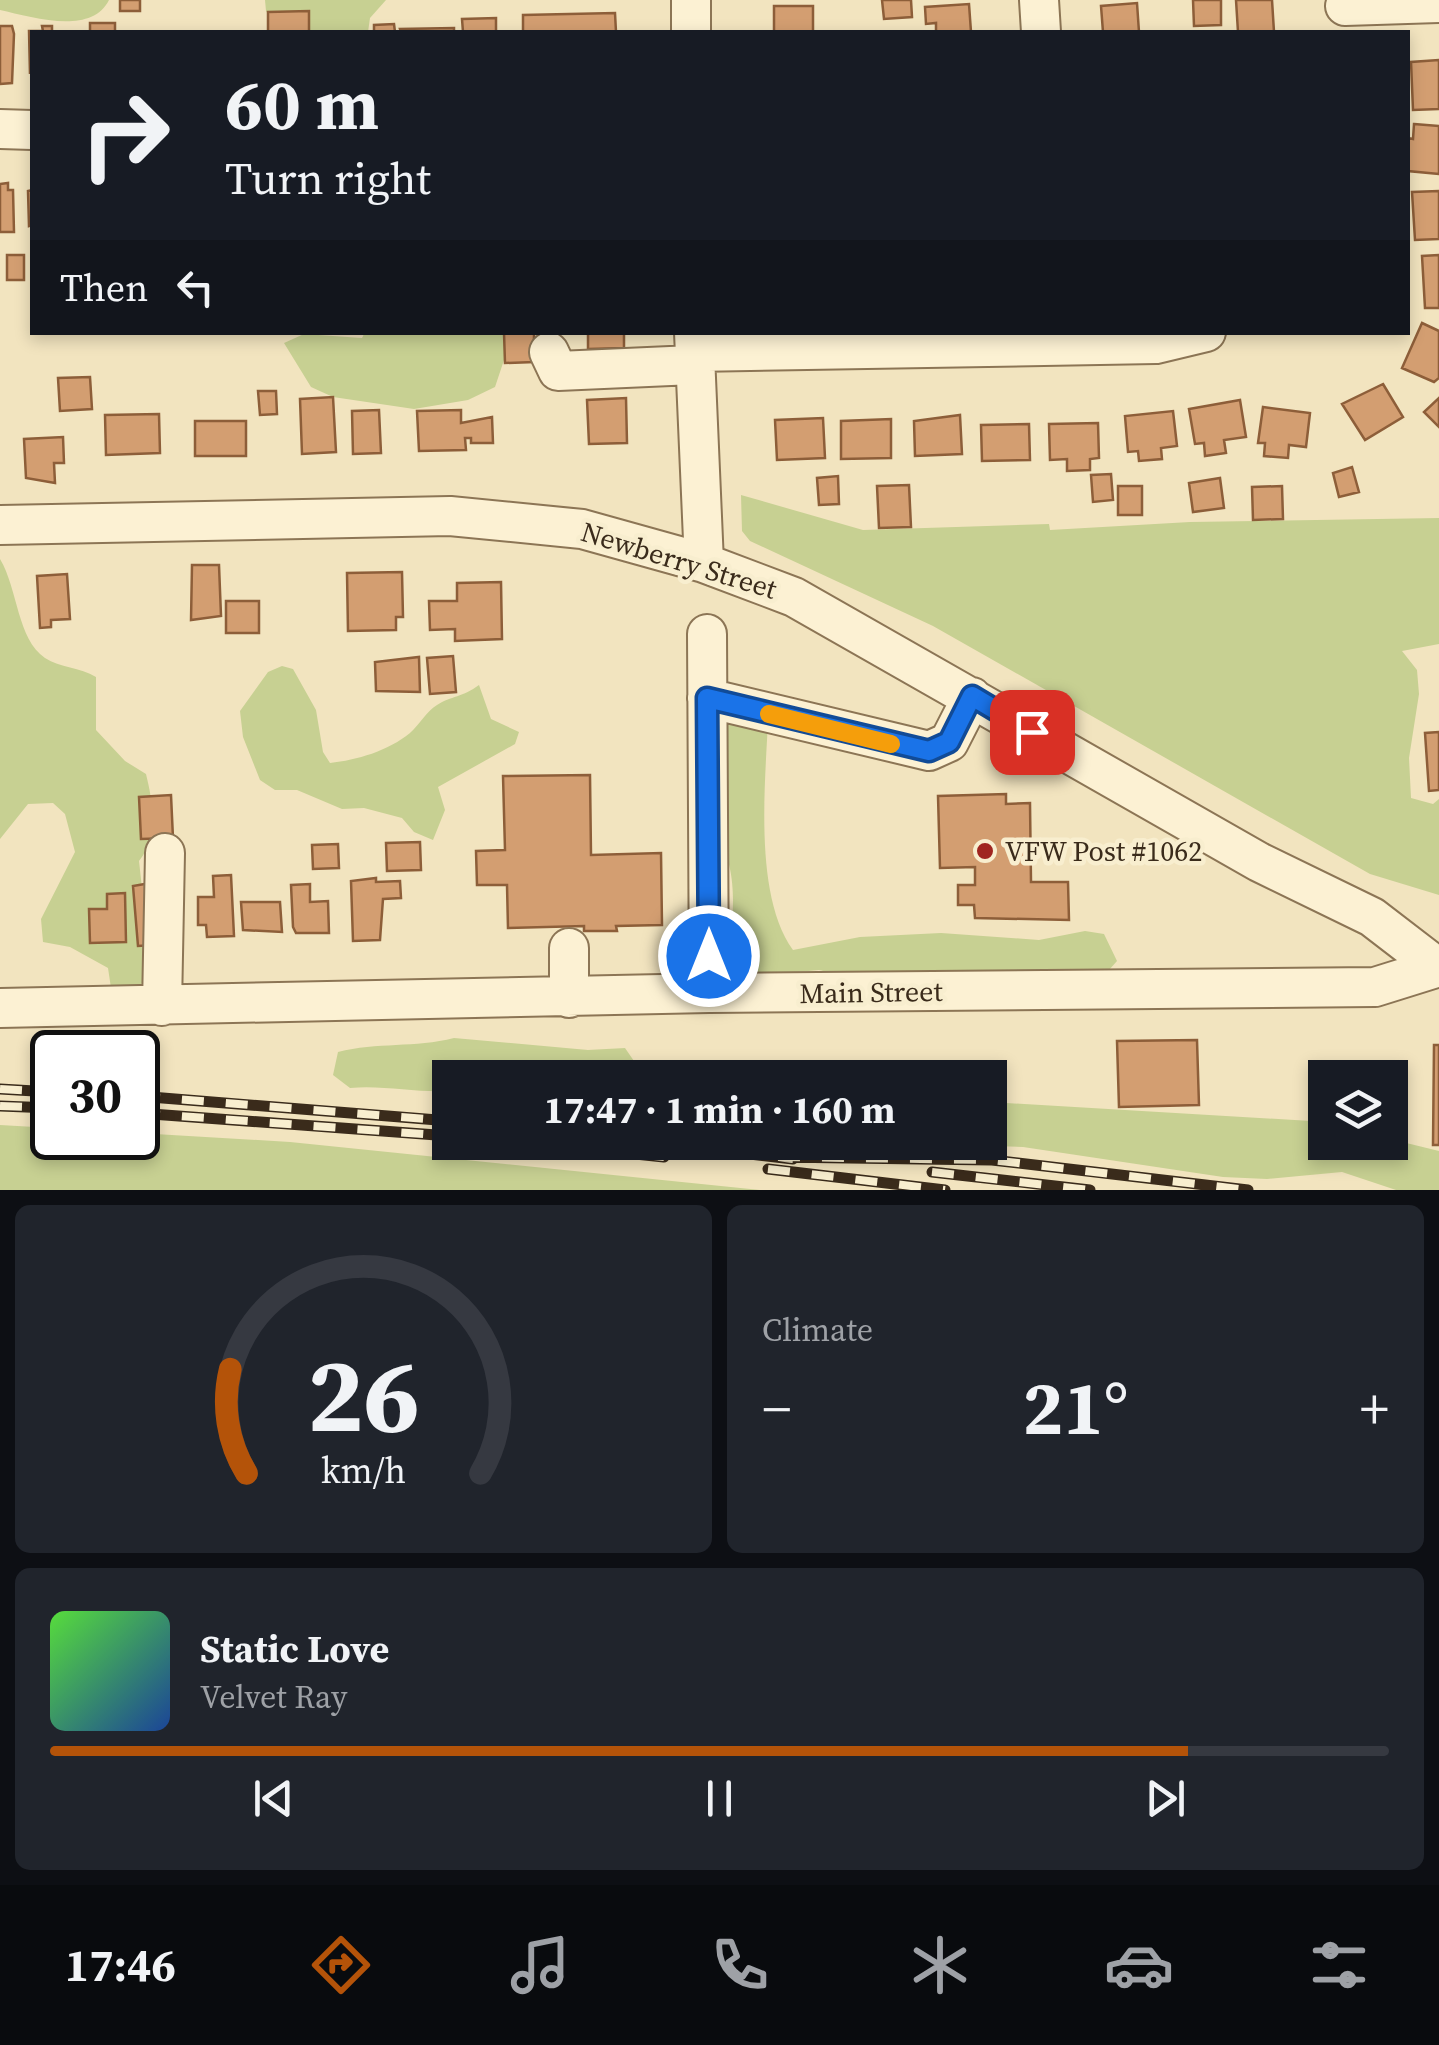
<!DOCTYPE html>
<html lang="en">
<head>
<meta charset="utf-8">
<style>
	body { margin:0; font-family:"Source Serif 4",serif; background:#20242c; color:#f1f3f6; height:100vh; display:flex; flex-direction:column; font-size:38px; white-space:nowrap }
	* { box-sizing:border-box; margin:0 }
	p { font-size:32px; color:#9ea1a6 }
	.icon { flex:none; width:55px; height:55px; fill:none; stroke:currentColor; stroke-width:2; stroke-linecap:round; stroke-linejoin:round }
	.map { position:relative; height:1190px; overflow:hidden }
	.drawer { display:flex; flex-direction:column; gap:15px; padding:15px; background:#0d0f14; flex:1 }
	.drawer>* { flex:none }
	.guide { position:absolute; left:30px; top:30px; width:1380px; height:305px; border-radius:0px; box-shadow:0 5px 15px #0003; background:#171b24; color:#f1f3f6; overflow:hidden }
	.fabs { position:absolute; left:1308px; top:1060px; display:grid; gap:20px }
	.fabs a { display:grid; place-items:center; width:100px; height:100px; border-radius:0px; background:#171b24; box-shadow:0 5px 15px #0003; font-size:50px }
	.speed { position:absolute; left:30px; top:1030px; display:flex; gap:20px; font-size:50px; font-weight:700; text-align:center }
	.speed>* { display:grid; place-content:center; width:130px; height:130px; border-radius:50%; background:#171b24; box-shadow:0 5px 15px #0003; line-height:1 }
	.speed .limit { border:5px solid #111; border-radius:15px; background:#fff; color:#111 }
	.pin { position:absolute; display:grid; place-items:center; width:85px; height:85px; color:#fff; margin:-42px; border-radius:20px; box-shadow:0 5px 15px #0006 }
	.me { position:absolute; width:110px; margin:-55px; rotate:0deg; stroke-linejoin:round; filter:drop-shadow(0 0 8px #0008) }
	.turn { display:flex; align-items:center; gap:35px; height:210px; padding:0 30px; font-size:45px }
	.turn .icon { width:130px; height:130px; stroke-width:2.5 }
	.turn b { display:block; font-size:70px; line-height:85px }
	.then { display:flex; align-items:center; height:95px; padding:0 30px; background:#0003; gap:20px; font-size:38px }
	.big { font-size:75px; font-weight:700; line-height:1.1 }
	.drawer .widget { flex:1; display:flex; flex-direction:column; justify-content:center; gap:15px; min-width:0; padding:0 35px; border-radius:15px; background:#20242c }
	.drawer .dial { align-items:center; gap:0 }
	.dial svg { height:260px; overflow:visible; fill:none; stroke:#363941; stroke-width:7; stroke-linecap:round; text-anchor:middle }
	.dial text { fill:#f1f3f6; stroke:none }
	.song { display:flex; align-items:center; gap:30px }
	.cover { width:120px; height:120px; border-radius:15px; background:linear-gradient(135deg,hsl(110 70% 55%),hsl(220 70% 35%)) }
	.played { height:10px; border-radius:5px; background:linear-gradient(90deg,#b45309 85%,#363941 85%) }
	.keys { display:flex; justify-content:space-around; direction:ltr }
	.heat { display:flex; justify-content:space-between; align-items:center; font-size:55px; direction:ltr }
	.drawer .tiles { flex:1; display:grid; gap:15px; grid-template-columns:1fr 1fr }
	.widget:last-child { grid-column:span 2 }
	.trip { position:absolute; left:432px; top:1060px; width:575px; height:100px; border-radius:0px; background:#171b24; box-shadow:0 5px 15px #0003; font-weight:700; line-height:100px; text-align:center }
	.menu { display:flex; height:160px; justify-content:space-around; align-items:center; background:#090b0e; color:#9ea1a6 }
	.menu .icon { width:70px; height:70px }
	.menu .active { color:#b45309 }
	.menu b { font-size:45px; color:#f1f3f6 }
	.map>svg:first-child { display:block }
	.green { fill:#c7d092 }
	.building { fill:#d39e71; stroke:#8d5e39; stroke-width:2.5 }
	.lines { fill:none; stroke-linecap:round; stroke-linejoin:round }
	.minor-casing { stroke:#8c7555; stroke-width:42 }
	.minor { stroke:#fcf1d3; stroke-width:38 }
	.rail-casing { stroke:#3a2b1b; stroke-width:11 }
	.rail { stroke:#f8eecf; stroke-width:8; stroke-dasharray:22; stroke-linecap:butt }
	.route-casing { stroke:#114b97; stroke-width:25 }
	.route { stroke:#1a73e8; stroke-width:18 }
	.slow { stroke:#f59e0b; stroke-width:18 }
	.poi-dot { fill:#a02520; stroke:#f8eecf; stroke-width:4 }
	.labels { text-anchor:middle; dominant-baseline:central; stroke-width:9; stroke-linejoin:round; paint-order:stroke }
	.street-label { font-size:28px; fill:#3a2b1b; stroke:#f8eecf }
	.poi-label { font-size:28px; fill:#3a2b1b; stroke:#f8eecf; text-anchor:start }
</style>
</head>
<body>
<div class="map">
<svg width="1439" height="1190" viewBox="0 0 1439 1190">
	<rect width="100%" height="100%" fill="#f2e4bf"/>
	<!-- green -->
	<path class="green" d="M0,0H109C91,36 32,17 0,10Z
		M265,0H386L370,18L368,32H280L266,11Z
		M365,332L513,333L495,387L468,400L414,409L333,397L311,387L284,343L304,334L362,338Z
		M741,495L863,530L1049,524L1050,530L1190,522L1439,518V644L1402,651L1417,670L1419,694L1409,758L1411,798L1433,804L1439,799V895L1370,874L933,626L750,541L742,531Z
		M0,559C18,589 17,639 45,658C60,668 80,667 96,677V730L125,761L146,774C153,803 159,836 139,861L151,971L136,991L111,988L108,968L70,947L43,942L41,919L75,852L65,814L53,803L28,804L0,839Z
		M282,666L293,669L316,710L323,752L330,763C357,760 388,751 410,733C420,724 426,712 437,705C451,696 463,697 479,685L491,719L519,732L515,744L438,787L445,810L433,840L414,832L402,818L364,808L342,809L297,790H275L260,780L243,737L240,711L268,672Z
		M738,716L768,721C765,787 754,896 793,950L860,937L941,933L1039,940L1085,931L1104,934L1117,961L1109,970L1073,978L845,976L819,970L732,978L724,969C732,934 738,893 727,857L724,727Z
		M454,1038L588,1050L625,1048L645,1077L450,1078V1091C416,1093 384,1085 350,1088L333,1075L338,1052C377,1042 415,1048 454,1038Z
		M990,1102L1311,1121L1325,1124V1142H1390V1139L1439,1151V1190H1396L1342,1172L1267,1179L1223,1177L1023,1147L897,1143L990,1142Z
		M0,1125L52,1128V1138H138V1133L290,1142L760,1190H0Z"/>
	<!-- building -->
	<path class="building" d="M120,0H140V11H120Z
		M882,0H911L912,17L884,19Z
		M1193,0H1221V25L1194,26Z
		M1236,0H1272L1274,32H1238Z
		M1137,3L1139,32H1103L1101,6Z
		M969,4L971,32H936V23L926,24L925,7Z
		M774,6H813V32H774Z
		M309,11V32H268V12Z
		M615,13L616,32H523V15Z
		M496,18V32H463L462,19Z
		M90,23H115V32H90Z
		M394,24L395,32H374V25Z
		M0,26H12L14,34L12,83L0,84Z
		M42,26H52V32H32L30,74L29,31H43Z
		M454,28V32H401L400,29Z
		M1439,60V109L1413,110L1411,62Z
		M1414,124L1439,126V174L1408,171V138L1413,139Z
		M8,183V190H13L14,232H0V184Z
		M32,190V225L29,226L28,191Z
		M1439,191V239L1415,240L1412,192Z
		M7,255H24V280H7Z
		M1439,255V308H1425L1422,256Z
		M1422,323L1439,331V378L1434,382L1402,368Z
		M534,332V362L505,363L504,333Z
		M588,332H624V348L588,349Z
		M90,377L92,409L60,411L58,378Z
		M1383,384L1403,417L1365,440L1342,404Z
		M258,391H276L277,414L260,415Z
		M333,397L336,452L302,454L300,399Z
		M626,398L627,443L589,444L587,400Z
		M1439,398V427L1424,412Z
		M1240,400L1246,437L1224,440L1226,453L1205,456L1204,443L1195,444L1189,409Z
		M1263,407L1310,413L1306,447L1289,445L1288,458L1264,456L1265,443H1258Z
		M379,410L381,453L353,454L352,411Z
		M461,410V423L492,417L493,443H471V438H465L466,450L419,451L417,411Z
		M1173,411L1177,446L1161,448L1162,459L1139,461L1138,451L1128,452L1125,416Z
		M159,414L160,453L106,455L105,415Z
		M960,415L962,454L915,456L914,421Z
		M823,418L825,458L777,460L775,420Z
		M891,419V458L841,459V421Z
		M195,421H246V456H195Z
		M1098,423L1099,458L1090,459V470L1067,471V459L1050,460L1049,424Z
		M1029,424L1030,460L982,461L981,425Z
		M63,437L64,463H54L55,483L26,478L24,439Z
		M1352,467L1359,492L1339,497L1333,473Z
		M1111,474L1113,500L1093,502L1091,475Z
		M838,476L839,504L819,505L817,478Z
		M1220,478L1224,508L1193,512L1189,483Z
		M909,485L911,527L879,528L877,486Z
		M1118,486H1142V515H1118Z
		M1282,486L1283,519L1253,520L1252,487Z
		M192,565H219L221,616L191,620Z
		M402,572L403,617H396V630L348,631L347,573Z
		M67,574L70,619L51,620V627L40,628L37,576Z
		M501,582L502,639L455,641V629L430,630L429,601H457V583Z
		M226,601H259V633H226Z
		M453,656L456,692L430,694L427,658Z
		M419,657L420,692L376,691L375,662Z
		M1439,732V790L1429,791L1425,733Z
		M590,775L591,855L661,853L662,925L616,926L617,931H584V926L508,928L507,885H477L476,851L505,850L503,776Z
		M1006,794V804L1030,803L1031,882H1068L1069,920L975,918L974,905H958V885H975V867L940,868L938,796Z
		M171,795L173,838L141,839L139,797Z
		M420,842L421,870L387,871L386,843Z
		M338,844L339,868L313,869L312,845Z
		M231,875L234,936L207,937L206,925H198V897H214L213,876Z
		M376,878V882L400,881L401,898L383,899L380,940L353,941L351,881Z
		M156,882L154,945L138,946L133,886Z
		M310,884V902L328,901L329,933H296L293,927L291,885Z
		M125,893L126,942L90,943L89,909H107V894Z
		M241,902H280L282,932L243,930Z
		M1197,1040L1199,1105L1119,1107L1117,1041Z
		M1434,1045H1439V1145H1433Z"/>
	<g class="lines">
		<!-- minor casing -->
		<g class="minor-casing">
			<path id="minor" d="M691,0V32
				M1039,0L1041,32
				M1345,6L1439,3
				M0,129L32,130
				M694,332L704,563
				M549,352L558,371L693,365
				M694,352L1156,344L1206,332
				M0,525L450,516L582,529L704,563L794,597L1259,862L1372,917L1437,967
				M707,634L709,993
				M707,698L929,751L949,742L972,697
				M569,948V998
				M162,1006L165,853
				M0,1008L709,993L1375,987L1439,967"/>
		</g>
		<!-- minor -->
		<use href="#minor" class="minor"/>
		<!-- rail casing -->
		<g class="rail-casing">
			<path id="rail" d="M0,1089L52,1092
				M138,1096L450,1121
				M0,1106L52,1108
				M138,1113L450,1136
				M520,1142L664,1157
				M648,1142L793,1159
				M778,1157L992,1160L1248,1190
				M768,1169L945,1190
				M932,1172L1090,1190"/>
		</g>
		<!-- rail -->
		<use href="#rail" class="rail"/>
	</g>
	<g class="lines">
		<!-- route casing -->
		<g class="route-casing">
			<path id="route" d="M709,956L707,698L929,751L949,742L972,696L1032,732"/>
		</g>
		<!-- route -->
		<use href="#route" class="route"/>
		<!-- slow -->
		<path class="slow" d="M769,714L891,744"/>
	</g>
	<!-- markers -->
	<circle class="poi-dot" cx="985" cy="851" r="10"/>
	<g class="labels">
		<!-- street labels -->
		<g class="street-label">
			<text transform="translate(679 560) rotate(17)">Newberry Street</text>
			<text transform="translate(871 992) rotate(-1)">Main Street</text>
		</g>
		<!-- poi labels -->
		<g class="poi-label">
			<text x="1005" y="851">VFW Post #1062</text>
		</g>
	</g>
</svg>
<div class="fabs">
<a><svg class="icon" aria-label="layers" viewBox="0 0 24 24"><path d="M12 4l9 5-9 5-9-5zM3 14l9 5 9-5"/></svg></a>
</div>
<div class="speed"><div class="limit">30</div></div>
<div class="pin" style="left:1032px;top:732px;background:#d93025"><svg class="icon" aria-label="arrive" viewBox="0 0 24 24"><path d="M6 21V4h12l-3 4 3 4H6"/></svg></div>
<svg class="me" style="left:709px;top:956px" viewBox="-20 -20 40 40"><circle r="17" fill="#1a73e8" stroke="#fff" stroke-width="3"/><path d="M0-11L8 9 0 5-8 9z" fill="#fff"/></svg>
<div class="trip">17:47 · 1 min · 160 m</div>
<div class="guide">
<div class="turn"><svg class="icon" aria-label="right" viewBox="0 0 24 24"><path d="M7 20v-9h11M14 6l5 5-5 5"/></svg><div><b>60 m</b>Turn right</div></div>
<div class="then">Then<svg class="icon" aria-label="left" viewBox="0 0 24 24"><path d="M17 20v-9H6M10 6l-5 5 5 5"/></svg></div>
</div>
</div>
<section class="drawer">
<div class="tiles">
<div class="widget dial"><svg viewBox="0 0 100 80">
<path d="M14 69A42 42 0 1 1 86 69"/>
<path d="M14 69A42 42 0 0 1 9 37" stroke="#b45309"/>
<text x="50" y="56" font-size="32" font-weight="700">26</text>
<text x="50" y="72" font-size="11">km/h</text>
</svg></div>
<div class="widget"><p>Climate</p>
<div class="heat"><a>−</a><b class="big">21°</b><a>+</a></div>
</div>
<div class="widget">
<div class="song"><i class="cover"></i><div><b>Static Love</b><p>Velvet Ray</p></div></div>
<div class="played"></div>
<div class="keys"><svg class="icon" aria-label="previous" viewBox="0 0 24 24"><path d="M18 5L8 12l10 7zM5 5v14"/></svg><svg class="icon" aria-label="pause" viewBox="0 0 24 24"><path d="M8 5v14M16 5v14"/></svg><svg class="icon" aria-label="next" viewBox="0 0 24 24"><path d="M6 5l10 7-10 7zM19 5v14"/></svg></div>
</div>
</div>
</section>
<nav class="menu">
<b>17:46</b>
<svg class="icon active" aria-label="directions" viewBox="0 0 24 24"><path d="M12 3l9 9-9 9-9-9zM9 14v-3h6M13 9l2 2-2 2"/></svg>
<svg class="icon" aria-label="music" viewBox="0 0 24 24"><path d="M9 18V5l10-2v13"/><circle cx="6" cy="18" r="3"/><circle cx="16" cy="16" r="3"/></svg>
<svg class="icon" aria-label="phone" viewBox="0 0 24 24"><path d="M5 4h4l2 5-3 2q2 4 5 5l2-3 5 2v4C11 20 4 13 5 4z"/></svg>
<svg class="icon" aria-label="climate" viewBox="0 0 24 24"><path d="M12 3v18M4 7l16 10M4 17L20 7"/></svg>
<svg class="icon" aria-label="car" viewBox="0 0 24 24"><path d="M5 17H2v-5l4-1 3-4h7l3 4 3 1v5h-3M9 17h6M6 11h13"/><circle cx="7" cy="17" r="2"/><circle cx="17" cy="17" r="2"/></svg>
<svg class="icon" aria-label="filters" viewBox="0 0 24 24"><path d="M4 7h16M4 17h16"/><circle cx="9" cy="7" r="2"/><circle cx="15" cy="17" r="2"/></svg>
</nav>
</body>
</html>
